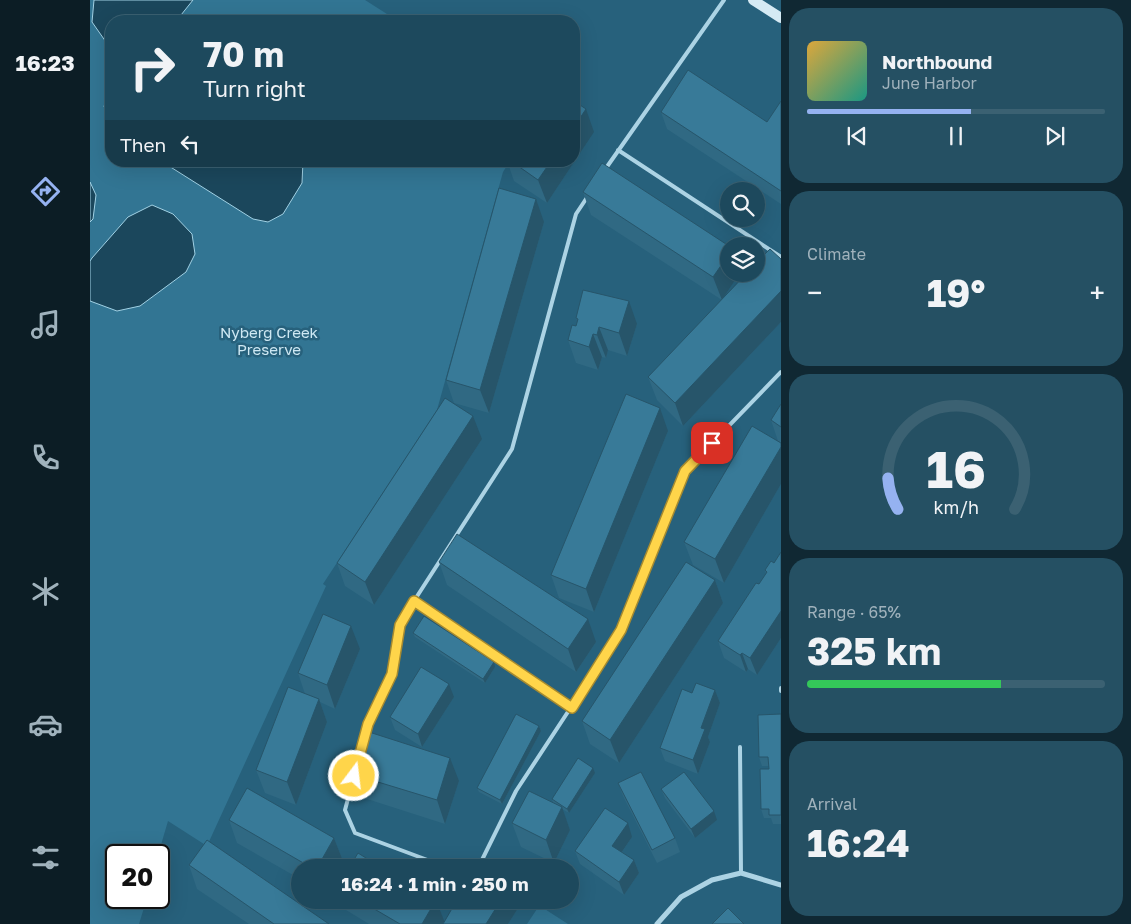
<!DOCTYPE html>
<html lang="en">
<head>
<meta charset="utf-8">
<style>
	body { margin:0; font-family:"Golos Text",sans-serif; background:#255063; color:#f1f3f6; height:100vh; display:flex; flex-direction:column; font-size:19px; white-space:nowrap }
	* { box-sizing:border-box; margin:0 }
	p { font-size:16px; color:#a0b2bc }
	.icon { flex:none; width:28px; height:28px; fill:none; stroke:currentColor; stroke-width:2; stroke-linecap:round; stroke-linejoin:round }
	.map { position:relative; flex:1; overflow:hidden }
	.details { display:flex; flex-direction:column; gap:8px; padding:8px; background:#102833; width:350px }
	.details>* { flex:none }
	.top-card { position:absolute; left:15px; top:15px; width:475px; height:152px; border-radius:20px; box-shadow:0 5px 20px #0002,0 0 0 1px #3b6172; background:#1d495d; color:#f1f3f6; overflow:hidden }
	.fabs { position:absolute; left:630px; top:182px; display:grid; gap:10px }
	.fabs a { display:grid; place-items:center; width:45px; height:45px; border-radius:50%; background:#1d495d; box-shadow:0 5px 20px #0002,0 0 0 1px #3b6172; font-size:25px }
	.speed { position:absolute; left:15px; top:844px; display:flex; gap:10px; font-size:25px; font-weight:700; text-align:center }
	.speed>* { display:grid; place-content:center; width:65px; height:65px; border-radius:50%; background:#1d495d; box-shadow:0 5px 20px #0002,0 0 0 1px #3b6172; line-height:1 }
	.speed .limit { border:2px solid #111; border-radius:8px; background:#fff; color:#111 }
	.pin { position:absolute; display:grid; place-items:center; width:42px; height:42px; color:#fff; margin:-21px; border-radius:10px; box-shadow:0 2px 8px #0006 }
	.me { position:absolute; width:55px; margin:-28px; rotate:15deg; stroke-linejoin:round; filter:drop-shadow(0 0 4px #0008) }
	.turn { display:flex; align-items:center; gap:18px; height:105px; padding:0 15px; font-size:22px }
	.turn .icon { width:65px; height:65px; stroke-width:2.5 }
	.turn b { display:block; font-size:35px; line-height:42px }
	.then { display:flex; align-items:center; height:48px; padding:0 15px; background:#0003; gap:10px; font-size:19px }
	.big { font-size:38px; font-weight:700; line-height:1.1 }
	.details .widget { flex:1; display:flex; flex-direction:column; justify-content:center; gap:8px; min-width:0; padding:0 18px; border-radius:20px; background:#255063 }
	.details .dial { align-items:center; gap:0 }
	.dial svg { height:130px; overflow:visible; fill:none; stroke:#3b6172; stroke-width:7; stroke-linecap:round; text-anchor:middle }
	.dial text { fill:#f1f3f6; stroke:none }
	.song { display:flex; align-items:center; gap:15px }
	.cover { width:60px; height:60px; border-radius:8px; background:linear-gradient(135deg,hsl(40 70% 55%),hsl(170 70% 35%)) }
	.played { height:5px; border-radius:2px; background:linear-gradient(90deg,#95b2f1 55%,#3b6172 55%) }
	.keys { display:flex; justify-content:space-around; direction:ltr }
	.heat { display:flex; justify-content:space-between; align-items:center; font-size:28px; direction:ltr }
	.charge { height:8px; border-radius:4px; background:linear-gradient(90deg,#34c759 65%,#3b6172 0) }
	.trip { position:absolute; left:201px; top:859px; width:288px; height:50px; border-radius:25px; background:#1d495d; box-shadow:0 5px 20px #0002,0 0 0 1px #3b6172; font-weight:700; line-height:50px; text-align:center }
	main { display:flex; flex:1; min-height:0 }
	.tab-bar { display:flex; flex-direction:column; width:90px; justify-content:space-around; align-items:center; background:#0c1d25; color:#a0b2bc }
	.tab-bar .icon { width:35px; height:35px }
	.tab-bar .on { color:#95b2f1 }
	.tab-bar b { font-size:22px; color:#f1f3f6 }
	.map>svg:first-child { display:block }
	.green { fill:#327593 }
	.water { fill:#1b475c; stroke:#a1d1e4 }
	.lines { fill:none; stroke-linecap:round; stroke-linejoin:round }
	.lane { stroke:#acd3e4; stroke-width:4 }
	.street { stroke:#acd3e4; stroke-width:5 }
	.secondary { stroke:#d5eaf4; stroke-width:10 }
	.wall { fill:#306983 }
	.shaded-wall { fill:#27556a }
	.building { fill:#387a98; stroke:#27556a }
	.route-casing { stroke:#a68a30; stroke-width:12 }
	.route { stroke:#ffd54a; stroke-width:9 }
	.labels { text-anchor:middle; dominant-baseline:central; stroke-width:5; stroke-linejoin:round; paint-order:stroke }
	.park-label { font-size:15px; fill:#cee8f3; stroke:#27617c }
</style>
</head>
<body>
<main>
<nav class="tab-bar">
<b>16:23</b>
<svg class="icon on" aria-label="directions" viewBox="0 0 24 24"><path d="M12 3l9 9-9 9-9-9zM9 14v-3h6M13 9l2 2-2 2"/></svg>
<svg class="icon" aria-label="music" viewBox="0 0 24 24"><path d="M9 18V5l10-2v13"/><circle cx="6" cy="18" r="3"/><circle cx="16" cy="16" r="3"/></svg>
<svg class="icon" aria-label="phone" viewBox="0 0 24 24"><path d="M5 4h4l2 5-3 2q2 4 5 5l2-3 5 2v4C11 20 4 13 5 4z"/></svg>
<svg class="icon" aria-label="climate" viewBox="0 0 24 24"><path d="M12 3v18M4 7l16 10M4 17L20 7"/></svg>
<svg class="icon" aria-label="car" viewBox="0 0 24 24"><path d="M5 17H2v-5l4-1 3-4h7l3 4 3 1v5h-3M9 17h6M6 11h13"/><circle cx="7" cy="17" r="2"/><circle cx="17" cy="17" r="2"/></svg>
<svg class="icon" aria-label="filters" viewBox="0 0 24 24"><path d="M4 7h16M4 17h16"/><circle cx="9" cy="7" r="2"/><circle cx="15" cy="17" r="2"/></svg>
</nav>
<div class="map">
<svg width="691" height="924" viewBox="0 0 691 924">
	<rect width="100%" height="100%" fill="#27617c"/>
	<!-- green -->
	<path class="green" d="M0,0H275L308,21H21V161H420L413,172L347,410L233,584L236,586L117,846L78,821L68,855H26V898H57L49,924H0Z
		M449,906H450L478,924H437Z"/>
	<!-- water -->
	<path class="water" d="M4,0H103L87,20L85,21H21V41L16,42L2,22Z
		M21,96V124L14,106Z
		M71,161H213L212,183L193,214L178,222L163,219Z
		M0,182L6,195L3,219L0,222Z
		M62,205L83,214L102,234L105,254L96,272L50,306L27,311L0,301V261L2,258L38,217Z"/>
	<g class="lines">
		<!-- lane -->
		<path class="lane" d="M528,150L691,257
			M514,171L634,0
			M324,601L481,708
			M691,688V691
			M650,747L651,873
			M359,868L265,833L255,810L278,724L302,675L310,625L324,601L422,449L486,214L498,196
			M388,868L426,791L531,631L595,471L691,372"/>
		<!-- street -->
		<path class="street" d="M567,924L591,897L622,880L651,873L691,885"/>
		<!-- secondary -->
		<path class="secondary" d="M663,0L691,18"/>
	</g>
	<!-- wall -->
	<path class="wall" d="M691,101V204L577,129L571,112L677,122Z
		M504,132L457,203L424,181L417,161H484Z
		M493,192L639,274H649L633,298L691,259V322L593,426L567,400L558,377L632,300L501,215Z
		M454,222L399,413L364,403L356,380Z
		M486,318L547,324L537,356L518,350L516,358L512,357L508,370L486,363L478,340L486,326L488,322Z
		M691,404V484L634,583L603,565L594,542L688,441L681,420Z
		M578,431L504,612L469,598L461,575Z
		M392,439L284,605L255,586L247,563Z
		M691,552V638L667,675L658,669L656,672L634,658L628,641L676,574L675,570L684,563Z
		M349,562L506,642L486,672L357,585Z
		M625,580L633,603L529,763L500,744L492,721Z
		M323,633L405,667L395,683L325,637Z
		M270,649L245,709L230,702L237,722L206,805L175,793L166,770L215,694L208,673Z
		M625,690L630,703L618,737L620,742L608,774L575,761L570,748L602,693Z
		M364,697L332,747L305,730L300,717Z
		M691,714V824H683L681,818H674L671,809L679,766H672L669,757Z
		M449,726L451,731L412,804L389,792L387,788Z
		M505,773L479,813L472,809L480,830L464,863L431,847L422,823L463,803L462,799Z
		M265,775L369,781L355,824L274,798Z
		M528,783L585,838L590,852L567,863L533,796Z
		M571,789L627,820L605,838L575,798Z
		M139,820L244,838L253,861L249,868H210V879L147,843Z
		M542,837L532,852L544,860L549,873L534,895L490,864L485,851Z
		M99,865L239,924H159L107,889Z
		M252,900H346L354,922L367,900H431L432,902L418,924H279L256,910Z"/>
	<!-- shaded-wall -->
	<path class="shaded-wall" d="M496,109L504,132L457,203L448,180L461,161H484V127Z
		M446,199L454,222L399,413L390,390Z
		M639,254V274H649L632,300L623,277Z
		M691,291V322L593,426L585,403Z
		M539,301L547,324L537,356L529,333Z
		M509,327L518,350L516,358L507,335Z
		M503,334L512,357L508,370L499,347Z
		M570,408L578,431L504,612L496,589Z
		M383,416L392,439L284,605L275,582Z
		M691,447V484L634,583L625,559Z
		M625,580L633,603L529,763L520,740Z
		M691,611V638L667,675L660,658Z
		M498,619L506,642L486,672L478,649Z
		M261,626L270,649L245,709L237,685Z
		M652,653L658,669L656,672L650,655Z
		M404,662L405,667L395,683L393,679Z
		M359,684L364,697L332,747L328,734Z
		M625,690L630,703L618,737L620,742L608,774L603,760L611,728Z
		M229,699L237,722L206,805L197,782Z
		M449,726L451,731L412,804L410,800Z
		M360,758L369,781L355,824L347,800Z
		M503,768L505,773L479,813L477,809Z
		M472,807L480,830L464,863L456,840Z
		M624,811L627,820L605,838L601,829Z
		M538,823L542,837L527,859L522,846Z
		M244,838L253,861L249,868H227Z
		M544,860L549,873L534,895L529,882Z
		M346,900L355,923L354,924H332Z
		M411,900H431L432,902L418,924H396Z"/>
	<!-- building -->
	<path class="building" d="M598,70L677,122L691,101V191L571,112Z
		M484,101L496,109L484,127Z
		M421,161H461L448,180Z
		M512,163L639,246V254L623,277L493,192Z
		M409,188L446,199L390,390L356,380Z
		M680,249L691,259V291L585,403L558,377L656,274H666V263Z
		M493,290L539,301L529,333L509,327L507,335L503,334L499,347L478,340L482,325L486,326L488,319L486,318Z
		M536,394L570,408L496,589L461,575Z
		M355,398L383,416L275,582L247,563Z
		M691,404V427L681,420Z
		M662,426L691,443V447L625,559L594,542Z
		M367,534L498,619L478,649L349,562Z
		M691,552V611L660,658L652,653L650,655L628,641L666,583L669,584L677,572L675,570L681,561L684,563Z
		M596,562L625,580L520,740L492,721Z
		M233,614L261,626L237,685L208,673Z
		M334,616L404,662L393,679L323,633Z
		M331,667L359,684L328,734L300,717Z
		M606,683L625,690L611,728L615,729L603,760L570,748L592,689L602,693Z
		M198,687L229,699L197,782L166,770Z
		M426,714L449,726L410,800L387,788Z
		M691,714V815H679V809H671L670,769H679L678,757H669L668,715Z
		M279,732L360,758L347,800L265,775Z
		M488,758L503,768L477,809L462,799Z
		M551,772L585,838L562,850L528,783Z
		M594,772L624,811L601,829L571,789Z
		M157,788L244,838L227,868H222L139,820Z
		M439,791L472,807L456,840L422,823Z
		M515,808L538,823L522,846L544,860L529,882L485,851Z
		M117,840L239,924H184L99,865Z
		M268,853L292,868H259Z
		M392,860L404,868H387Z
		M269,900H346L332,924H310Z
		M367,900H411L396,924H353Z
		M638,908L654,924H622Z"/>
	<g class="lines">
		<!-- route casing -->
		<g class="route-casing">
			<path id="route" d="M264,776L278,724L302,674L310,625L324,601L482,708L531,630L595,471L622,443"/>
		</g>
		<!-- route -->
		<use href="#route" class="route"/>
	</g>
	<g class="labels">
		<!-- park labels -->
		<g class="park-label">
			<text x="179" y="332">Nyberg Creek<tspan x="179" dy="17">Preserve</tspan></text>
		</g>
	</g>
</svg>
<div class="fabs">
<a><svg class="icon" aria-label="search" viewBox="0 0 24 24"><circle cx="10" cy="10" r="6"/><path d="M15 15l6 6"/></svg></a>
<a><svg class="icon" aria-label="layers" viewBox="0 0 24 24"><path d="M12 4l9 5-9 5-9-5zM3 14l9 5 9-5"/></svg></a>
</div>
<div class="speed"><div class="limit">20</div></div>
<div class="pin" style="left:622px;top:443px;background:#d93025"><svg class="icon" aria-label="arrive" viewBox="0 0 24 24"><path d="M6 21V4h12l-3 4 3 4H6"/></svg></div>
<svg class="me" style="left:264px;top:776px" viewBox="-20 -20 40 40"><circle r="17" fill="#ffd54a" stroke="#fff" stroke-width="3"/><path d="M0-11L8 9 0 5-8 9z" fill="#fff"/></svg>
<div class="trip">16:24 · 1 min · 250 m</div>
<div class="top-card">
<div class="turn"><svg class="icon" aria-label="right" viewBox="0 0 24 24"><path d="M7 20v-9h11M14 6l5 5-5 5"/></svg><div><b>70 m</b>Turn right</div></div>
<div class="then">Then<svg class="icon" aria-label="left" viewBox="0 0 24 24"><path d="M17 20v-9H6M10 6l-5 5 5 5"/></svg></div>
</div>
</div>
<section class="details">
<div class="widget">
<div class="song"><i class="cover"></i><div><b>Northbound</b><p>June Harbor</p></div></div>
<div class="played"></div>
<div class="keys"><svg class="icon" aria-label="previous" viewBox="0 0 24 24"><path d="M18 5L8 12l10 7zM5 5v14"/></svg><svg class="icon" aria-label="pause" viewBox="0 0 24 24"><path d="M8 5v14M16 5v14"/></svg><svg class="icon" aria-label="next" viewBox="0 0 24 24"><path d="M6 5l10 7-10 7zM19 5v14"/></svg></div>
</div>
<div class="widget"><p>Climate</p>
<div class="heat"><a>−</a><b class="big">19°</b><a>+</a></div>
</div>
<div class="widget dial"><svg viewBox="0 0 100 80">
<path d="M14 69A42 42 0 1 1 86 69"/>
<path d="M14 69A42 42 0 0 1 8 50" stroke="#95b2f1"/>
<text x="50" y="56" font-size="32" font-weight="700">16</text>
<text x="50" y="72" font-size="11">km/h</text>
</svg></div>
<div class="widget"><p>Range · 65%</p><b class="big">325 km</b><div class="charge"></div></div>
<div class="widget"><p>Arrival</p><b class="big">16:24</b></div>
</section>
</main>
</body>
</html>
